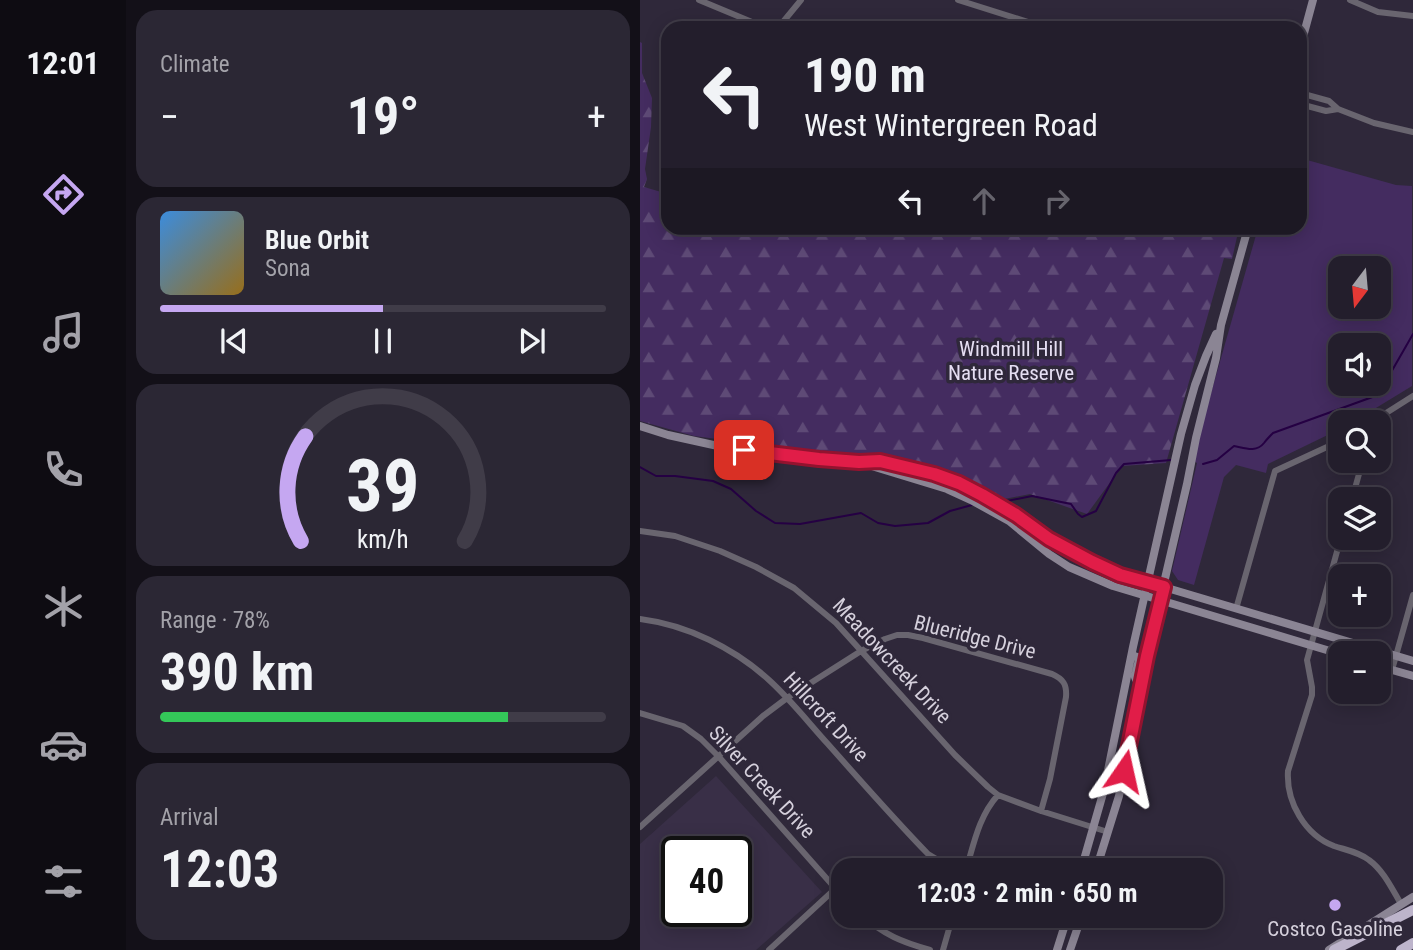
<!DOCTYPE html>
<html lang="en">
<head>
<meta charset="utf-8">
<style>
	body { margin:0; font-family:"Roboto Condensed",sans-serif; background:#2b2734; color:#f1f3f6; height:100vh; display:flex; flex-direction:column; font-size:26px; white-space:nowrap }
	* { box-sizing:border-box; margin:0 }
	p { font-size:23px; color:#a3a2a9 }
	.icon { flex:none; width:38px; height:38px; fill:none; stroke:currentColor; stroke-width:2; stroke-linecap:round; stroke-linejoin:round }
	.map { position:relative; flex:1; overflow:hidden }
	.side { display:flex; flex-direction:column; gap:10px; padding:10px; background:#131018; width:514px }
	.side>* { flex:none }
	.hud { position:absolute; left:21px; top:21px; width:646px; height:214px; border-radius:21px; box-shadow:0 4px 18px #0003,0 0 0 2px #403c48; background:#231e2c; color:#f1f3f6; overflow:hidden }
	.needle { width:46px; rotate:196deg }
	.controls { position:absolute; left:688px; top:256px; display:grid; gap:14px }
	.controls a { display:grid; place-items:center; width:63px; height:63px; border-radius:14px; background:#231e2c; box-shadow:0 4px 18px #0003,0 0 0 2px #403c48; font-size:35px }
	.speed { position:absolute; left:21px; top:836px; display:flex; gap:14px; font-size:35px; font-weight:700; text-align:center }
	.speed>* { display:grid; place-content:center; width:91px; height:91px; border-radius:50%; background:#231e2c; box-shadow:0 4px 18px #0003,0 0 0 2px #403c48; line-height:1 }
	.speed .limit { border:4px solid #111; border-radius:10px; background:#fff; color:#111 }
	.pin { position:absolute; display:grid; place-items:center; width:60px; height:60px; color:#fff; margin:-30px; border-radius:14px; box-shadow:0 4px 10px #0006 }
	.me { position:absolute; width:77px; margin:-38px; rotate:11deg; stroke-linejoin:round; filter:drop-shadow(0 0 5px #0008) }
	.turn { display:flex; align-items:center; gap:24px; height:147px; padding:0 28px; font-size:32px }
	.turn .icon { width:91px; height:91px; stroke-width:2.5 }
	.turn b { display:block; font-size:49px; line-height:60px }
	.lanes { display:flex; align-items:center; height:66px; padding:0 28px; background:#0003; justify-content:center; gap:35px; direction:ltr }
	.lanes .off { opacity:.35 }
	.big { font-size:52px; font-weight:700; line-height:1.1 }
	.side .widget { flex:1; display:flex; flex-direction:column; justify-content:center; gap:10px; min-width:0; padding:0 24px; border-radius:21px; background:#2b2734 }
	.side .dial { align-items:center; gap:0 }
	.dial svg { height:182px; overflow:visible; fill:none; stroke:#403c48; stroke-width:7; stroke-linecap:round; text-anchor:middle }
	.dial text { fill:#f1f3f6; stroke:none }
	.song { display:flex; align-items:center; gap:21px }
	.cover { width:84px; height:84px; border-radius:10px; background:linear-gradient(135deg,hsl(210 70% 55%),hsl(40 70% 35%)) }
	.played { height:7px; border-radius:4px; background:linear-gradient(90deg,#c5a7f1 50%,#403c48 50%) }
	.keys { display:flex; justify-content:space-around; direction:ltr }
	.heat { display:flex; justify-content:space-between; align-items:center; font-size:38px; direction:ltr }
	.charge { height:10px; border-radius:5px; background:linear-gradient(90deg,#34c759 78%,#403c48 0) }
	.trip { position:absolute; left:191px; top:858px; width:392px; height:70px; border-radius:21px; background:#231e2c; box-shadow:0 4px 18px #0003,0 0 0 2px #403c48; font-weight:700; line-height:70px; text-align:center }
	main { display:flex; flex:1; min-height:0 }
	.menu { display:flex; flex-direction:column; width:126px; justify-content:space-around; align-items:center; background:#0e0c12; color:#a3a2a9 }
	.menu .icon { width:49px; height:49px }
	.menu .current { color:#c5a7f1 }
	.menu b { font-size:32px; color:#f1f3f6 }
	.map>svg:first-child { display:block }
	.built { fill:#392f47; fill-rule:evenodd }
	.green { fill:#442c60; fill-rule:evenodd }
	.forest { fill:url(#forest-firs) }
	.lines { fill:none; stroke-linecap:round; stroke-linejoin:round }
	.stream { stroke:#250043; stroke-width:2 }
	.street { stroke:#69656f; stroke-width:6 }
	.secondary { stroke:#8b8594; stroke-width:8 }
	.highway { stroke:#bdb4cb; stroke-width:10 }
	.route-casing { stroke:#92132f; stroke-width:18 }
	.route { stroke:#e11d48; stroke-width:12 }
	.poi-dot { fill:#c5a7f1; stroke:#2f283a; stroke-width:2.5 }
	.labels { text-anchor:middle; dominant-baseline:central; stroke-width:7; stroke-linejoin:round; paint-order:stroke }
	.park-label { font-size:21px; fill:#e5def2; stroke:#2f283a }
	.street-label { font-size:21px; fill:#d5d0dc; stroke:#2f283a }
	.poi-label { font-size:21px; fill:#d5d0dc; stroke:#2f283a }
</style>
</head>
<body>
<main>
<nav class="menu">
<b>12:01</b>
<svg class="icon current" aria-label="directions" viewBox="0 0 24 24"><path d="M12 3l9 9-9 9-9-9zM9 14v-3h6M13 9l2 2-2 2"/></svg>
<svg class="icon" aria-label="music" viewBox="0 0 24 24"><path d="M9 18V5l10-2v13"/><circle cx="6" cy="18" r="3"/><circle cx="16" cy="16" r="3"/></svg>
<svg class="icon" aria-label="phone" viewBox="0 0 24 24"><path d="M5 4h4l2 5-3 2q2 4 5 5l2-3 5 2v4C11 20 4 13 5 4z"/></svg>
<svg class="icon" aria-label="climate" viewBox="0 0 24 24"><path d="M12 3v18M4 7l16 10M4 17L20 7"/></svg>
<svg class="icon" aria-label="car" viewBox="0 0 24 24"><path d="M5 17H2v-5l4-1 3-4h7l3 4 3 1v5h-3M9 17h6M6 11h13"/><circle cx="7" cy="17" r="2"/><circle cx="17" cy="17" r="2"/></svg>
<svg class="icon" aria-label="filters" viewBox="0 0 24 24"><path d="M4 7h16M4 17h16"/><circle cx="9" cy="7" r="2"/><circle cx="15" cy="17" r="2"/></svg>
</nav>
<section class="side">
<div class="widget"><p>Climate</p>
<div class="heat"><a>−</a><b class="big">19°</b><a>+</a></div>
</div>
<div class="widget">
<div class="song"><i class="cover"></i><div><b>Blue Orbit</b><p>Sona</p></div></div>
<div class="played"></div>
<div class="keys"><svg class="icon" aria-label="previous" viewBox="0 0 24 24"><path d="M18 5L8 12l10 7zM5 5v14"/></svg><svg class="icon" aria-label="pause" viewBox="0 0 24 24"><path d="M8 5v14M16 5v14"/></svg><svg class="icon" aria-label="next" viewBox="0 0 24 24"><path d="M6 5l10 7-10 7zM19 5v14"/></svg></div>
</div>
<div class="widget dial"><svg viewBox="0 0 100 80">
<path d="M14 69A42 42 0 1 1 86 69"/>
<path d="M14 69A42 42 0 0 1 16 23" stroke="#c5a7f1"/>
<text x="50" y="56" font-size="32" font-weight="700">39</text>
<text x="50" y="72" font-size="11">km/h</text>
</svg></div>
<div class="widget"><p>Range · 78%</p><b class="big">390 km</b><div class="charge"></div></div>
<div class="widget"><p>Arrival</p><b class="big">12:03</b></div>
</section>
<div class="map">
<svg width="773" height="950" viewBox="0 0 773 950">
	<defs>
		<pattern id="forest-firs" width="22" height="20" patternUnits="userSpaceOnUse" patternTransform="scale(1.75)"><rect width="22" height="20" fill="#442c60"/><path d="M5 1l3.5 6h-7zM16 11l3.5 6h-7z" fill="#5e4a76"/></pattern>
	</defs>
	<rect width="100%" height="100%" fill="#2f283a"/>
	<!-- built -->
	<path class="built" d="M76,776L182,892L116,950H0V844ZM96,852V912H37V852Z"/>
	<!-- green -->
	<path class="green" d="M660,158L756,185L772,186V386L713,422H700V429L628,464L626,473L596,465L584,477L554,585L538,580L532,571L557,463L552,460L618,228H660ZM700,268H738V306H700ZM700,345H738V383H700Z"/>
	<!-- forest -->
	<path class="forest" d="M0,42L2,43V73L12,98L11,127L5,169L7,179L4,187L28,194V228H599L592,259L584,258L526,463L482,466L447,514L390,494L349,502L296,476L249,461L54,436L0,421Z"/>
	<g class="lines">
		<!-- stream -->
		<path class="stream" d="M563,464L577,460L594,446C605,448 616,453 624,443C627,439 630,436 633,433L738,395L773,334
			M0,467L16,476H35L73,481L91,489L116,511L135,523L160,524L221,513L238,523L255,526L288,523L310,511L332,505
			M362,502L392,496L431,504L438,514L442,517L456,511L476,473L484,464L531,460"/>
		<!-- street -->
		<path class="street" d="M59,0L112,22L120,28
			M318,0L407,28
			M710,0L738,12L773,16
			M138,28L161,0
			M660,93L689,101L698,109L734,123L773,132
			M660,104L686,111L698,109
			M732,422L773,396
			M712,499L719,474L718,460
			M0,531L35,536L80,551L116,567L154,588L196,623L315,755L348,787L358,795L401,811L468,832
			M701,537L667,660L672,687V695L648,771C646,802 665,835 694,846C706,850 719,852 729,860C744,871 752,889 761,904
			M596,609L635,471L700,441
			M0,619C47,625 94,648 129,680C150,699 168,722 187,743C220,780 253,818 288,854L298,860L326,869
			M752,670L773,595
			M0,713L43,726L61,739L79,757L203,897
			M0,827L123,716L147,698L221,651L245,639L257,635H268L283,638L412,674C423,679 427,684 426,697L410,779L401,811
			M326,870C334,843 339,816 358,795
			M222,915C244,935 262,942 290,950
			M129,950L195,889
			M303,950L313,915"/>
		<!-- secondary -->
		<path class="secondary" d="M660,48L673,0
			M0,426L28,435L87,448L179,459L219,462L240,461L294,474L343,495L376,515L424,548L480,574L773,661
			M225,464L307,489L331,500L369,521L409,554L429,567L473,586L700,654
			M492,655L497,657L499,659L495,677L500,688
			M738,666L773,676
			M441,870L464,790L493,647L541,434L555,385L566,356L576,334
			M456,870L479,796L507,656L547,484L556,438L576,358L581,325L608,228
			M417,950L428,915
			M430,950L442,915
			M689,950L773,897"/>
		<!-- highway -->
		<path class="highway" d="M694,950L773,910
			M761,950L773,943"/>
	</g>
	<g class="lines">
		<!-- route casing -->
		<g class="route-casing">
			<path id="route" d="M104,450L179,459L219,462L240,461L294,474L319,483L342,495L376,515L409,539L452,562L480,575L524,587L507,656L484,771"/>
		</g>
		<!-- route -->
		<use href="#route" class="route"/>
	</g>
	<!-- markers -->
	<circle class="poi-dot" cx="695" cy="905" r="7"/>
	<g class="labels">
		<!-- park labels -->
		<g class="park-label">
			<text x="371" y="349">Windmill Hill<tspan x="371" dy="24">Nature Reserve</tspan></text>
		</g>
		<!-- street labels -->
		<g class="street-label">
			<text transform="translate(335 637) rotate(14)">Blueridge Drive</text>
			<text transform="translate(252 661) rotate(47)">Meadowcreek Drive</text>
			<text transform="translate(186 717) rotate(47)">Hillcroft Drive</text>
			<text transform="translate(122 782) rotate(47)">Silver Creek Drive</text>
		</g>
		<!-- poi labels -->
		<g class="poi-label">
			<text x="695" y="929">Costco Gasoline</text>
		</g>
	</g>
</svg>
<div class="controls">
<a><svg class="needle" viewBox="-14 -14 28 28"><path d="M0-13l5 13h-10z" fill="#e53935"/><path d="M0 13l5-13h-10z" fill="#a3a2a9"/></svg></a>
<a><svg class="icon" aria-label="sound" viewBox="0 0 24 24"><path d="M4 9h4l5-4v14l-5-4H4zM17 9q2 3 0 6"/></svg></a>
<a><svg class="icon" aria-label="search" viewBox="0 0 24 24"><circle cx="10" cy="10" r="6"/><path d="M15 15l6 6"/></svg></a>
<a><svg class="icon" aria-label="layers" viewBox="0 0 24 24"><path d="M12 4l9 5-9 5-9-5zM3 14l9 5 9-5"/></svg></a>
<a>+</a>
<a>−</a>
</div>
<div class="speed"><div class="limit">40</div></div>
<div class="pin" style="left:104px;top:450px;background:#d93025"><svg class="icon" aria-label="arrive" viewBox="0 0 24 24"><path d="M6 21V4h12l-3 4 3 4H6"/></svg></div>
<svg class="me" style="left:484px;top:771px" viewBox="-20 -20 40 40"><path d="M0-17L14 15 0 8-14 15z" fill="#e11d48" stroke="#fff" stroke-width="4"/></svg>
<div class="trip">12:03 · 2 min · 650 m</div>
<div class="hud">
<div class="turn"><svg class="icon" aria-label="left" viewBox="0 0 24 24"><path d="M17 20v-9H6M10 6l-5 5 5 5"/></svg><div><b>190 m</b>West Wintergreen Road</div></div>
<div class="lanes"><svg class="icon" aria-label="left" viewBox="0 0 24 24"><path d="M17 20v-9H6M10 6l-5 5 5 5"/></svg><svg class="icon off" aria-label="ahead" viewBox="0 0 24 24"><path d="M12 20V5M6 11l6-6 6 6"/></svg><svg class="icon off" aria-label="right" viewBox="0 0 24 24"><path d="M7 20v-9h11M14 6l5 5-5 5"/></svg></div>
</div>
</div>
</main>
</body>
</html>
